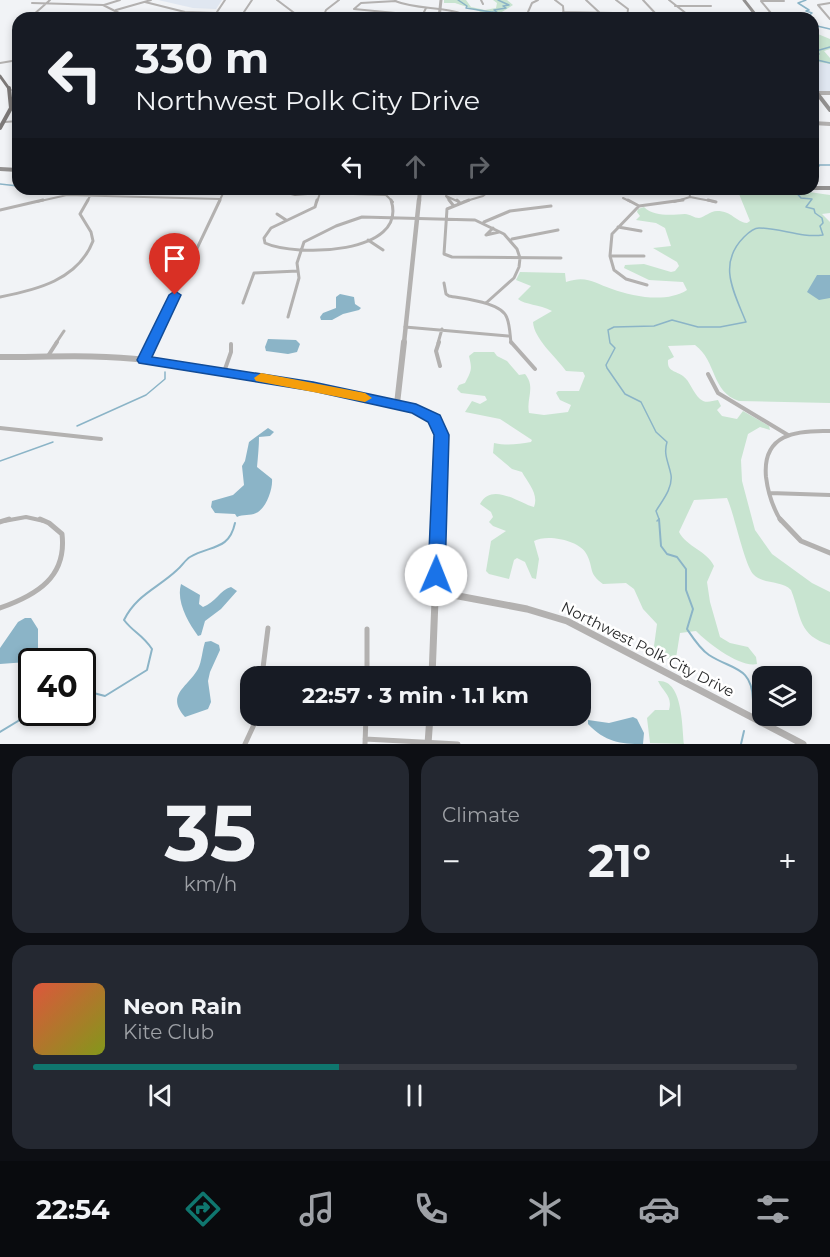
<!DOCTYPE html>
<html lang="en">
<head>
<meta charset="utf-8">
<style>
	body { margin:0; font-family:Montserrat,sans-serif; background:#242831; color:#f1f3f6; height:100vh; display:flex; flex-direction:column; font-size:22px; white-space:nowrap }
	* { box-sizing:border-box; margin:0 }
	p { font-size:20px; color:#9ea1a6 }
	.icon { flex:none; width:33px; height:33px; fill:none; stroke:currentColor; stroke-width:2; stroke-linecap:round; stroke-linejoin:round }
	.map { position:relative; height:744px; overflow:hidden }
	.panel { display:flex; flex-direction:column; gap:12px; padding:12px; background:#0d0f14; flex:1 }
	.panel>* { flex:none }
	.guide { position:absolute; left:12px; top:12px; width:807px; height:183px; border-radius:18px; box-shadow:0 3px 9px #0003; background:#171b24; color:#f1f3f6; overflow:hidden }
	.controls { position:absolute; left:752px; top:666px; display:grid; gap:12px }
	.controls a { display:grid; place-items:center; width:60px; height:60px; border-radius:12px; background:#171b24; box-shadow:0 3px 9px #0003; font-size:30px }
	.speed { position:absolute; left:18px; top:648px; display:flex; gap:12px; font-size:30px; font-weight:700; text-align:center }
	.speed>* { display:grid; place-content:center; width:78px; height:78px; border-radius:50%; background:#171b24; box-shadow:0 3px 9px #0003; line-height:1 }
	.speed .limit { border:3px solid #111; border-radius:9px; background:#fff; color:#111 }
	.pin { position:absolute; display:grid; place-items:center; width:51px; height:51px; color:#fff; margin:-62px -26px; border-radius:50% 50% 50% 0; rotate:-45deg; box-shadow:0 0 6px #0007 }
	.pin .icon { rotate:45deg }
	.me { position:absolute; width:66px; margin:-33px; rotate:1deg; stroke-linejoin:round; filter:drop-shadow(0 0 4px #0008) }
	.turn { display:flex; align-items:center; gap:21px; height:126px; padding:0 24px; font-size:27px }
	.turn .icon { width:78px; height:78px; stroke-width:2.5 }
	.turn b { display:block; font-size:42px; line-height:51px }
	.lanes { display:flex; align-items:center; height:57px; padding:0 24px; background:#0003; justify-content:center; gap:30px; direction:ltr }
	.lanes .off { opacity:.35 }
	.big { font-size:45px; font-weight:700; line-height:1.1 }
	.panel .widget { flex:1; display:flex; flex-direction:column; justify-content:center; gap:9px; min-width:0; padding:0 21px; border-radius:18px; background:#242831 }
	.panel .dial { align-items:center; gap:0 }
	.dial b { font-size:78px; line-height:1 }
	.song { display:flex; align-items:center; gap:18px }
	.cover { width:72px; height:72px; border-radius:9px; background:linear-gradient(135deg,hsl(10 70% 55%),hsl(70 70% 35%)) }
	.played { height:6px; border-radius:3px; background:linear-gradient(90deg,#0f766e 40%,#363941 40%) }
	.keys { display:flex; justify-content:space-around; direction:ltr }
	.heat { display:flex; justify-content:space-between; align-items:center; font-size:33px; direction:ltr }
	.panel .tiles { flex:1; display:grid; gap:12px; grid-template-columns:1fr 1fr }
	.widget:last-child { grid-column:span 2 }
	.trip { position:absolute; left:240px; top:666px; width:351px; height:60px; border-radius:18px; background:#171b24; box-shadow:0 3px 9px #0003; font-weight:700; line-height:60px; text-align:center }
	.tabs { display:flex; height:96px; justify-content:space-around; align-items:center; background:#090b0e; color:#9ea1a6 }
	.tabs .icon { width:42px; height:42px }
	.tabs .current { color:#0f766e }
	.tabs b { font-size:27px; color:#f1f3f6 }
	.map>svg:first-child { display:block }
	.built { fill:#e0e7f1 }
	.green { fill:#c8e4d0 }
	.water { fill:#8bb4c7 }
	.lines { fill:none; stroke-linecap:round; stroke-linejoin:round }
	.stream-far1 { stroke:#8bb4c7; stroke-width:1.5 }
	.stream { stroke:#8bb4c7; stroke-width:2 }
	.minor-far3 { stroke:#b3b1b0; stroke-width:2 }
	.minor-far2 { stroke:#b3b1b0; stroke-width:3 }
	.minor-far1 { stroke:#b3b1b0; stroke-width:4 }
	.minor { stroke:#b3b1b0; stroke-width:5 }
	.tertiary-far4 { stroke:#b3b1b0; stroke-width:3 }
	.tertiary-far3 { stroke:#b3b1b0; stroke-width:4 }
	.tertiary-far2 { stroke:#b3b1b0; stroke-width:4.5 }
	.tertiary-far1 { stroke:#b3b1b0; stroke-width:6 }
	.tertiary { stroke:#b3b1b0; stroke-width:7 }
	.secondary-far1 { stroke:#939190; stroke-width:3 }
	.secondary { stroke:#939190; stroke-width:4 }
	.primary-far1 { stroke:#7d7a79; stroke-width:3 }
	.primary { stroke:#7d7a79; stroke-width:4 }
	.route { fill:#1a73e8; stroke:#114b97; stroke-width:1.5 }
	.slow { fill:#f59e0b }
	.labels { text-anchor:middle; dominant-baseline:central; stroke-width:5; stroke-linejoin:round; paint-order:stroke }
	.street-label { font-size:15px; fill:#28292a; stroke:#fff }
</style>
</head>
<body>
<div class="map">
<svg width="830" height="744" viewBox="0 0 830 744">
	<rect width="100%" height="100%" fill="#f1f3f6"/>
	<!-- built -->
	<path class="built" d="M158,0H222L216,9L193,8Z
		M813,59L830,61V92H819L813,86Z"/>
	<!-- green -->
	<path class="green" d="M444,0H466L471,7L485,10L496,8L497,3L493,0H507L513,5L497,15L513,18H487L479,11L455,3H444Z
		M813,32L830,39V49L824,51L830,58V64L813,61Z
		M809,192L830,195V213L822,214L830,222V403L739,401C711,392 717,361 695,345L668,346L674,357L668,360C667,372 675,370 683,376C690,381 693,393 700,399C706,404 711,401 718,400L721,406L717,410L722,416L737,419L743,411L769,426L770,430L760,427L748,434L741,460L742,481L755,530L772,554L812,583L830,592V645C798,635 802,618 791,590C782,580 763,585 753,574C744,563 734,513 727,498L694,500L679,532C687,547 707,551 714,566L707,582L710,602L720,637L730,643L748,647L756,657L757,664C740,668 708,643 696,631L680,633L676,658L672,660L659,656L654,646L657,624L643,609L634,589L626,583L603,584C588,573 594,569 587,555C580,540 547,534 534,541L539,559L536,579L532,578L525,562L517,558L514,560L509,579L489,574L486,571L491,541L506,531L493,526L489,522L493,517L491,512L480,504C492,481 520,504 534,507C539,494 528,483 522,472L512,469L493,453L494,443C508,446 518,444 531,442L532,440L500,419L465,412L472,401L480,404L487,400L485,396L461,393L457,389L459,385L465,383C472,370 472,369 469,356L474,352H494L497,356L507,361L519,375L525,374C536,387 526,398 529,413L544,415L568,412L571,405L560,400L556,393L558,391H579L585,376L583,372L566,371C556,357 534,339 533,322L552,311C539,304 525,305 518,299L531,286L516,280L520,272L565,273L566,282C587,275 594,283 612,289C634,297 667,303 687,290L683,282L649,280L624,268L625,265L644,264L671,272L675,271L679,266L677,262L653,248L671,246L665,228L656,223L636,220L640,216L637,212L638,209L644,207C654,217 672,215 685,214C690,214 694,218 699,218C705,217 710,211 717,211C732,211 736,222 747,223L750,221L739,194L801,195Z
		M658,681C683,679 682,727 684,744L650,743L647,718L655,710H669C673,696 663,692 658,681Z"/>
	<!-- water -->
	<path class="water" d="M817,275H830V298L819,300L807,292Z
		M340,294L354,297L355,304L361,308L359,310L343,314L332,320H321L320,317L323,313L336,308V297Z
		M268,339L296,340L300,344L297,352L288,354L266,351L265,347Z
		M268,428L274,432L270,436L259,437C259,446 258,456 257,467L272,479C273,489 266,509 256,513C250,516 243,514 237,517L235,514L215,513L211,507L212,501L233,495L244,485L242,466L245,461L249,442Z
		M181,584L200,595L199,604L203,607C215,603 220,590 231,587L237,591L221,609L205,621L201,635L198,636C188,622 176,602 181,584Z
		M25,618H31L38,629V652L27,662L0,664V648L18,622Z
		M211,641L219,645L220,650L210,672L208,681L211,702L208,709L185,717C165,695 188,687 198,669C202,661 202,651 205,642Z
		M633,717L637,719L644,733L643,744C620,744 605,742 588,724V720L609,723Z"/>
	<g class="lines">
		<!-- stream-far1 -->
		<path class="stream-far1" d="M458,0L467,6L466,8L491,12
			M806,0L798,3L809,10L806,11L812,13L806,18
			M496,18L487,16L493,15L492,12L498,13L494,10L506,8L503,6L509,5L498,0
			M813,25L830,29
			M813,54H819L816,51L830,47
			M813,59L830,63
			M813,162L819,166L813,168
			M819,165H830
			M813,173L815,175L813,177
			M0,184L18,186
			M77,426L146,395L165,379V372
			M0,461L53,442
			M657,521L659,519L656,511C662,501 673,488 671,475C669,463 663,455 667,442L656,432L641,402L625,394L607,368L606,365L615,348L610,343L608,330L614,327L654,326L672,320L698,327H720L746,322C734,292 717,264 744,237C748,233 753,228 759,228C781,228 800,238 823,235L820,226L823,223L822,218L815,213L814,209L806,207L812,199L801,198L793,189"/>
		<!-- stream -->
		<path class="stream" d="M659,519L661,546L667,554L677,557L686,569V590L693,609L687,629C693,638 700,649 709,655C732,670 752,666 753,700
			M82,690L105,696L147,670L152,649C142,634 134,633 124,620C136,595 158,588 177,570C182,566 185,560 190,557C210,545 229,551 235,523
			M0,732L33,712
			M741,744L744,731"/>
		<!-- minor-far3 -->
		<path class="minor-far3" d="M277,0L301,18
			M481,0L483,4
			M555,0L563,6L564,18
			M586,0L600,13
			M616,0L628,9L627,18
			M643,0L656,14
			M669,0L692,18
			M395,1C420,11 448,5 472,18
			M396,1L361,3L354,9L416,15L423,14L426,8
			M761,1H784
			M761,1L775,18
			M145,2L185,12L216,13
			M32,3L103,5L129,18
			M830,3L818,5L830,19
			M104,5L120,0
			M675,6H711
			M116,10L151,0
			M563,12L714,15L746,18
			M324,15L326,10L339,0
			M32,16L50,0
			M326,17H331L326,18
			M331,17L369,18
			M213,18L225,0
			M240,18L252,0
			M317,18L320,17
			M533,18L528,12L532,3L538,0
			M0,63L18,60
			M5,122L18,121
			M283,192L295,195L320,193
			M320,193L386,195L393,202
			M690,197L716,202
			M623,198L631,202
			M36,202L67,195L220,199
			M87,202L90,196
			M219,202L225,189
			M317,202L320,193
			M451,202L446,196L459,202
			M463,202L483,196L492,189
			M674,202L690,197L689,189"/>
		<!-- minor-far2 -->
		<path class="minor-far2" d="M317,200L315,207L271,228L264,238L265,243C295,257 409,255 391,200
			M449,200L453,205
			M457,200L459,202
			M469,200L447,209L444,254L452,257L561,258
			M628,200L639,206
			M708,200L716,202
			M0,210L43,200
			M277,214L286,220
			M484,222L510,211L551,206
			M618,227L641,231
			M493,228L486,235L499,232
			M512,239L558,230
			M368,240L383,250
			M611,256H644
			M444,283L446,294L449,296C464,299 502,302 507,318C510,326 510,335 511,343
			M647,285L626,279L614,270L610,256L612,234L639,206L683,200
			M0,297C36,290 78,280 93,241L91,232L80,214L88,200
			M243,303L254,273L298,271
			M288,317L299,278L297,263L304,242L336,226L362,217L475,220L504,234L517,249L520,258L519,267L514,278L486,303
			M405,327L508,336
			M56,343L64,331
			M152,343L220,200
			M438,343L442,329"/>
		<!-- minor-far1 -->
		<path class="minor-far1" d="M439,342L436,351L440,366
			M511,342L535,369
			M48,356L57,342
			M144,359L152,342
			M224,372L231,352V344
			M708,374L718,393L788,435
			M0,428L101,439
			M770,493L830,495
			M4,521L26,517L44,521
			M781,521C773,508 768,493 766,477C762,434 796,430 830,431"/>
		<!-- minor -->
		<path class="minor" d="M780,519L801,541L830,553
			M0,522L9,519
			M0,608C37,595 67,577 62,534L49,523L40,519
			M367,629V676
			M262,676L268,628
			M365,739L458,744
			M245,744L258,716
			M365,744L366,716"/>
		<!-- tertiary-far4 -->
		<path class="tertiary-far4" d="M439,18L441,0"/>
		<!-- tertiary-far3 -->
		<path class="tertiary-far3" d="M817,93H830
			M813,123L830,124
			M419,202L420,189"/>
		<!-- tertiary-far2 -->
		<path class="tertiary-far2" d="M404,343L419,200"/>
		<!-- tertiary-far1 -->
		<path class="tertiary-far1" d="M0,357C48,357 98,354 146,360C239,372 331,391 423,411L434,419L441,435L438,521
			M397,404L404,342"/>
		<!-- tertiary -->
		<path class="tertiary" d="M438,519L436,569L438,582L453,595L527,609L567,621L803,744
			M432,676L435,600L444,589
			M428,744L430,716"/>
		<!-- secondary-far1 -->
		<path class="secondary-far1" d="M744,0L758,18
			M813,88L814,90"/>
		<!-- secondary -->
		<path class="secondary" d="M813,88L830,110
			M0,169L18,170
			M813,188H830"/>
		<!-- primary-far1 -->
		<path class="primary-far1" d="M0,76L10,90"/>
		<!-- primary -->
		<path class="primary" d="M0,128L11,108L9,88"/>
	</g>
	<!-- route -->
	<path class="route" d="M175,291L181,295L152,357L313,382L416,404L440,415L449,435L445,575L443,580L436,582L430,580L428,575L434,435L428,422L412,413L313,391L139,363L137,360L169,295Z"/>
	<!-- slow -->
	<path class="slow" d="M261,373L365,393L372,398L365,402L256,381L254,378Z"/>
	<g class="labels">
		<!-- street labels -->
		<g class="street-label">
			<text transform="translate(648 649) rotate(27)">Northwest Polk City Drive</text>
		</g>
	</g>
</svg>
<div class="controls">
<a><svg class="icon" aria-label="layers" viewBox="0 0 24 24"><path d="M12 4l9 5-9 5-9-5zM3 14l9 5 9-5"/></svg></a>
</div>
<div class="speed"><div class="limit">40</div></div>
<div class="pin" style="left:175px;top:295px;background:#d93025"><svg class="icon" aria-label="arrive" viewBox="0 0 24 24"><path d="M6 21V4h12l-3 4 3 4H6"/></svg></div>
<svg class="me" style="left:436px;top:575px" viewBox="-20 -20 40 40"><circle r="19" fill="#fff"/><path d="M0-13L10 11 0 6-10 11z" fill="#1a73e8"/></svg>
<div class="trip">22:57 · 3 min · 1.1 km</div>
<div class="guide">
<div class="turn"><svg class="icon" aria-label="left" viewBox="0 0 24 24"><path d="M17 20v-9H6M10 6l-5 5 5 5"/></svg><div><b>330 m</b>Northwest Polk City Drive</div></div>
<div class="lanes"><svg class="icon" aria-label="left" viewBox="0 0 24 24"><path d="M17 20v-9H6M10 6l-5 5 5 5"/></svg><svg class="icon off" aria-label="ahead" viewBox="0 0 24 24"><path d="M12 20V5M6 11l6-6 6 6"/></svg><svg class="icon off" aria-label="right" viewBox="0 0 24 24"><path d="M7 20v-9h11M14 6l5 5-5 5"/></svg></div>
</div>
</div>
<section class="panel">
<div class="tiles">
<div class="widget dial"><b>35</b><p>km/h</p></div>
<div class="widget"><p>Climate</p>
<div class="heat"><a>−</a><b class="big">21°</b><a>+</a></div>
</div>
<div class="widget">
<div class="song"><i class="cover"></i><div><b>Neon Rain</b><p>Kite Club</p></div></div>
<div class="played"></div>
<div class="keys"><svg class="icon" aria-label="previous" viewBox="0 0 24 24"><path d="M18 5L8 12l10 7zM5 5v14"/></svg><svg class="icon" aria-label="pause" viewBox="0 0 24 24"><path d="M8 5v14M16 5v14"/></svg><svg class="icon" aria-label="next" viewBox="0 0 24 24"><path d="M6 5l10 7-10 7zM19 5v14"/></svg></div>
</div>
</div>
</section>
<nav class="tabs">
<b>22:54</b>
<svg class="icon current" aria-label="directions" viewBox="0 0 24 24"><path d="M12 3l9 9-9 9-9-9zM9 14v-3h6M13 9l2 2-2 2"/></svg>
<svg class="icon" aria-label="music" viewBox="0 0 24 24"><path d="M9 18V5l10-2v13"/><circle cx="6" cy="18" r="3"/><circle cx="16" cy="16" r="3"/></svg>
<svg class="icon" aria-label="phone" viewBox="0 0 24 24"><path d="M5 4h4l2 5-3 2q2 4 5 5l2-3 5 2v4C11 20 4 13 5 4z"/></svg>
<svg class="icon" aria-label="climate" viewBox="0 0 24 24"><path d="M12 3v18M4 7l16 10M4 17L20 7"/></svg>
<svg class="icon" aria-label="car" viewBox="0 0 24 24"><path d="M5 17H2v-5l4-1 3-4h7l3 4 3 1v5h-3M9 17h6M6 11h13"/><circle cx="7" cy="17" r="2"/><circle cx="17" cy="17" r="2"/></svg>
<svg class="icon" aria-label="filters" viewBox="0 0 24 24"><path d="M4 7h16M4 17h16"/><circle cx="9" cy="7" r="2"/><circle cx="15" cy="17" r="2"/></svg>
</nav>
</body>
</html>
